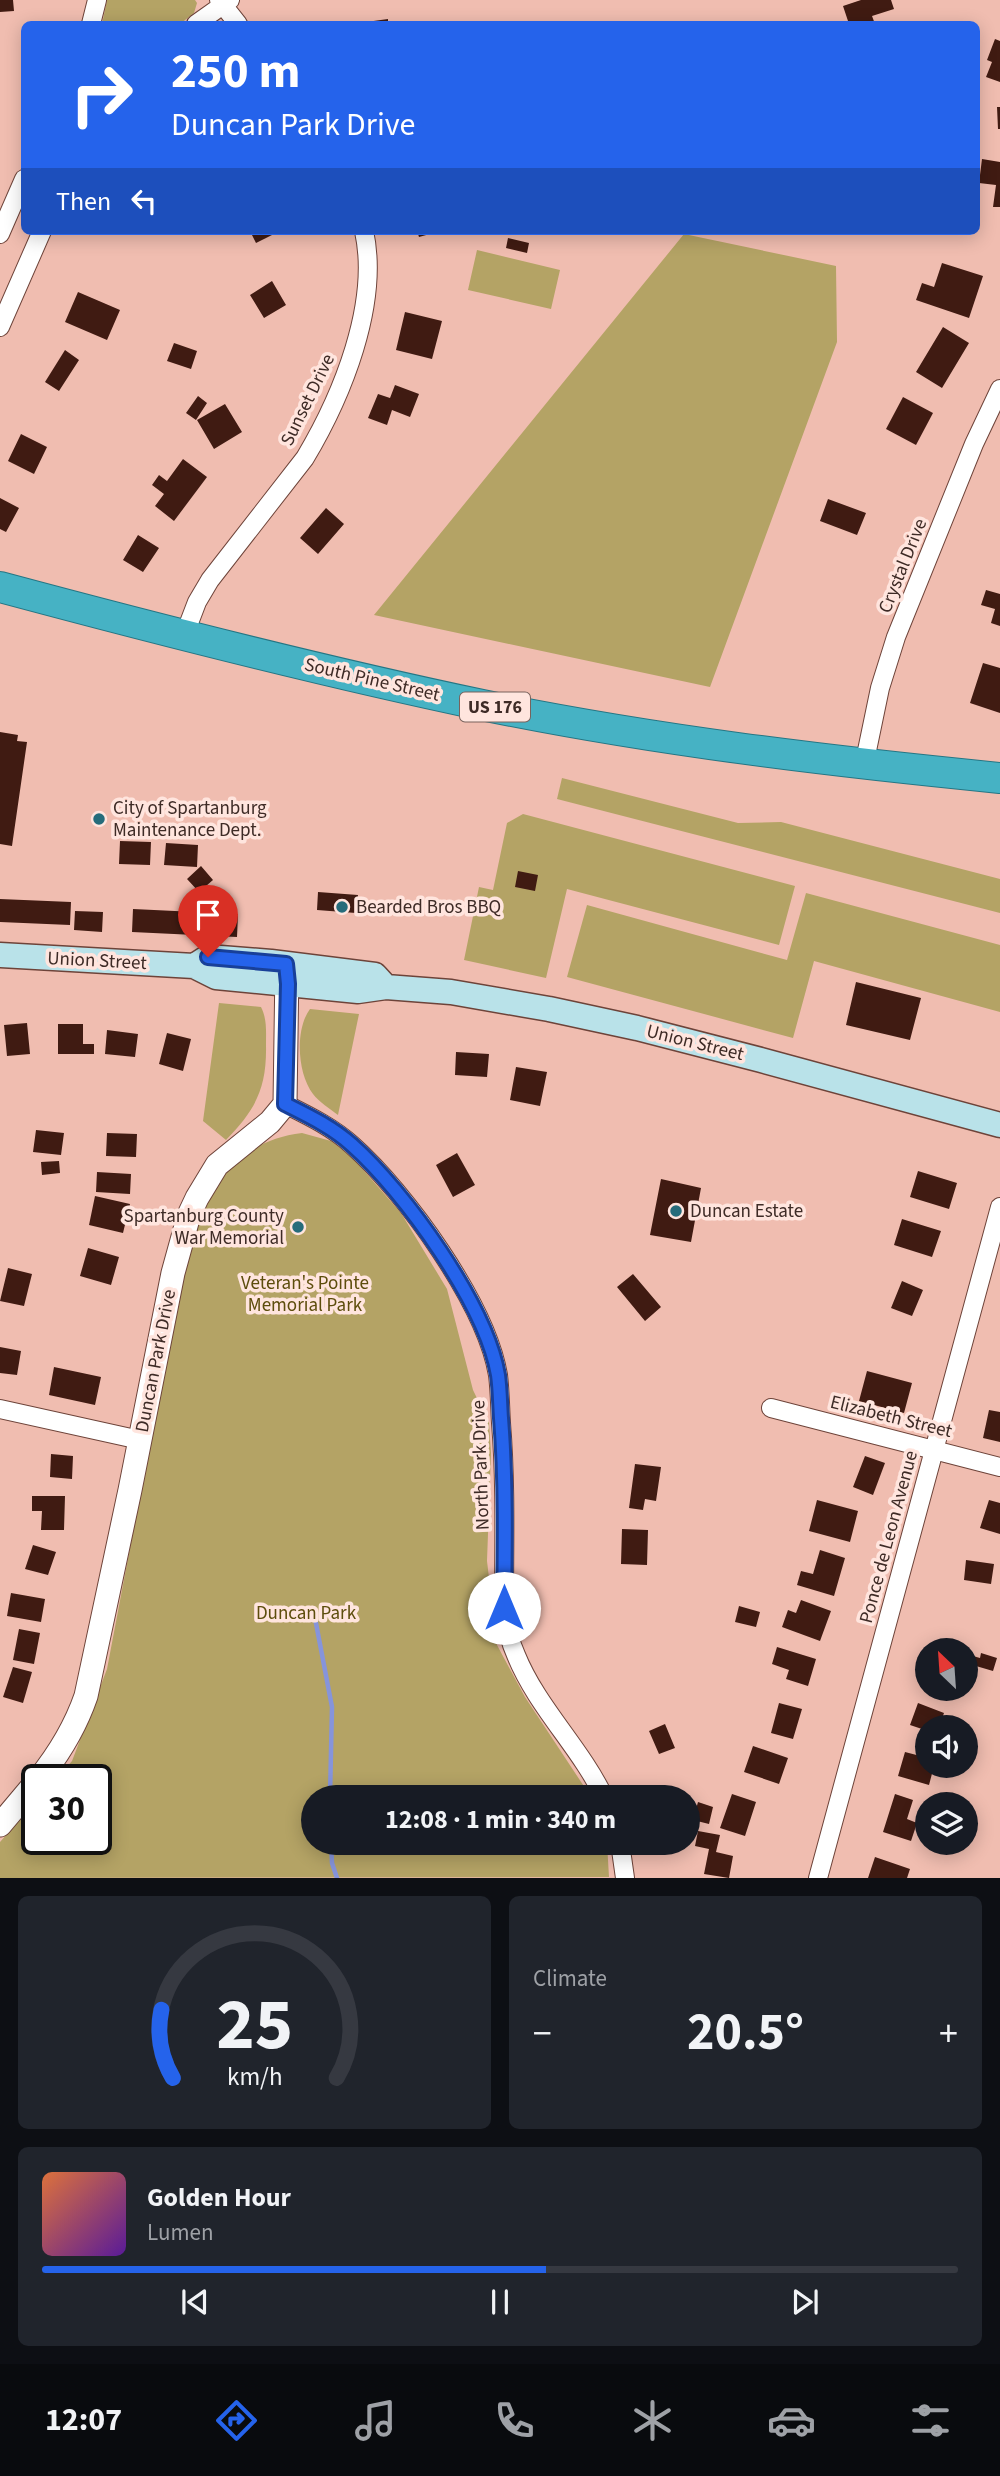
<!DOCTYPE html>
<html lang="en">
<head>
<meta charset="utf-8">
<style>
	body { margin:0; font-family:"Source Sans 3",sans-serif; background:#20242c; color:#f1f3f6; height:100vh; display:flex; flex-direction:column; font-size:26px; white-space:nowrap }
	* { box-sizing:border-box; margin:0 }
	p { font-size:23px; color:#9ea1a6 }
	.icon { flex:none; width:38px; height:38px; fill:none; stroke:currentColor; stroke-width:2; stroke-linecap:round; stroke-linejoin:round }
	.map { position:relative; height:1878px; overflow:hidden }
	.panel { display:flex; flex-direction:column; gap:18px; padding:18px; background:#0d0f14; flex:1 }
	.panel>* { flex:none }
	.banner { position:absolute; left:21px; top:21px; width:959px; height:214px; border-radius:10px; box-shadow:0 4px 18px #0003; background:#2563eb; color:#fff; overflow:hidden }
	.needle { width:46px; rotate:335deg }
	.tools { position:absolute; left:915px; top:1638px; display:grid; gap:14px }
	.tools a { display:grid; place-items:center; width:63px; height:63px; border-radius:50%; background:#171b24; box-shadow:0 4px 18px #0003; font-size:35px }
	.speed { position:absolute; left:21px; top:1764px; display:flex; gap:14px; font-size:35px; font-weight:700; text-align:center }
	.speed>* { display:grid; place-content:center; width:91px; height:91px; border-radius:50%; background:#171b24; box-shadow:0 4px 18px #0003; line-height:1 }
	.speed .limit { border:4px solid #111; border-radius:10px; background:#fff; color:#111 }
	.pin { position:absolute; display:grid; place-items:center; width:60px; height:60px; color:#fff; margin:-72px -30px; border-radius:50% 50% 50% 0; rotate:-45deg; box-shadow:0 0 7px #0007 }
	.pin .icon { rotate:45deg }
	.me { position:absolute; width:77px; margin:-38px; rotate:0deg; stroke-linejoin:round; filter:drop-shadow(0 0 5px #0008) }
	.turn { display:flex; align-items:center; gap:24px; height:147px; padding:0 35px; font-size:32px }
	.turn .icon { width:91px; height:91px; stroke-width:2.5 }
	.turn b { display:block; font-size:49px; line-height:60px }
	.then { display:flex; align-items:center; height:66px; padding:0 35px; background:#0003; gap:14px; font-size:26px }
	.big { font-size:52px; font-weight:700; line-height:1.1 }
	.panel .card { flex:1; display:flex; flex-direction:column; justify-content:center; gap:10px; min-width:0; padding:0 24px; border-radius:10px; background:#20242c }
	.panel .dial { align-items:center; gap:0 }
	.dial svg { height:182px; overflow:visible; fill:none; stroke:#363941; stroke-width:7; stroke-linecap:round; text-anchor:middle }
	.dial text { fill:#f1f3f6; stroke:none }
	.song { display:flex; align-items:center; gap:21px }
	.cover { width:84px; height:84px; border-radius:10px; background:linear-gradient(135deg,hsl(20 70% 55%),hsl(270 70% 35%)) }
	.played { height:7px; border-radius:4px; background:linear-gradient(90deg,#2563eb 55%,#363941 55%) }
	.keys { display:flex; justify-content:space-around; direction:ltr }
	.heat { display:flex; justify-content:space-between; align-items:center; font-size:38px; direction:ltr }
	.panel .tiles { flex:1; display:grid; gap:18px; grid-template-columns:1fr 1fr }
	.card:last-child { grid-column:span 2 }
	.trip { position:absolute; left:301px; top:1785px; width:399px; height:70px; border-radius:35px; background:#171b24; box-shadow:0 4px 18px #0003; font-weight:700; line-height:70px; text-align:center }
	.dock { display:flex; height:112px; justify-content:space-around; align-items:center; background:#090b0e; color:#9ea1a6 }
	.dock .icon { width:49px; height:49px }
	.dock .active { color:#2563eb }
	.dock b { font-size:32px; color:#f1f3f6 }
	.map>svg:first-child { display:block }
	.green { fill:#b4a365 }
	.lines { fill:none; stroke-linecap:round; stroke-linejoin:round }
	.stream { stroke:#8694db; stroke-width:4.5 }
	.building { fill:#401b12 }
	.minor-casing { stroke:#6d4339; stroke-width:20 }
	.tertiary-casing { stroke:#6d4339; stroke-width:25 }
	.secondary-casing { stroke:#6d4339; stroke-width:27 }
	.trunk-casing { stroke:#257684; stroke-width:32 }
	.minor { stroke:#fff; stroke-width:18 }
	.tertiary { stroke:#fff; stroke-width:23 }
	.secondary { stroke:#b9e2e9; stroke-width:24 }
	.trunk { stroke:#46b2c4; stroke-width:30 }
	.route-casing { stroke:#184099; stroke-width:18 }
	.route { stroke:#2563eb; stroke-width:12 }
	.poi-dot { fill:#266c7b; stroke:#ffe5de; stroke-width:2.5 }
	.labels { text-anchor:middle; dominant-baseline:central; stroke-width:7; stroke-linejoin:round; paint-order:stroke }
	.shield { fill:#ffe5de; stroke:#78635d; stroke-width:2 }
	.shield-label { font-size:18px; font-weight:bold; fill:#3e2b26 }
	.street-label { font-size:19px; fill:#3e2b26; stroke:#ffe5de }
	.poi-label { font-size:19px; fill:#3e2b26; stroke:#ffe5de; text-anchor:start }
	.park-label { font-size:19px; fill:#5d4d0c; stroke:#ffe5de }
</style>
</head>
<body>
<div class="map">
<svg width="1000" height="1878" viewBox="0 0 1000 1878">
	<rect width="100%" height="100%" fill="#f0bdb0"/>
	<!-- green -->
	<path class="green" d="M107,0H195L197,3L194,13L180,24H102Z
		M684,234L836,266L837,342L710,687L374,615Z
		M477,250L560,270L551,309L468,290Z
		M562,778L738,823L781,822L1000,879V913L557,799Z
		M523,814L795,886L779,945L567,889L546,978L464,960L479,887L493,890L507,823Z
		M806,893L1000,945V1012L814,961L793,1038L567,977L587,905L787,960Z
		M219,1003L261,1007C267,1019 266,1030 266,1044C267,1088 256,1109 226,1140L203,1121Z
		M310,1009L359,1014L338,1115C330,1109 319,1102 313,1094C297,1073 295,1029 310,1009Z
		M302,1133L331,1141L352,1157L401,1213L447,1289L473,1390L489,1423L491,1453L487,1561L497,1645L525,1697L591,1797H313V1843H607L609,1877L0,1878V1842L37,1800V1839H96V1780H55L72,1761L107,1669L182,1274C202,1207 222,1143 302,1133Z"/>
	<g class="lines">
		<!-- stream -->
		<path class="stream" d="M315,1618L332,1707L330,1797
			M331,1843L332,1863L337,1878"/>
	</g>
	<!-- building -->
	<path class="building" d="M0,0H13L14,11L0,12Z
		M861,0H891L894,9L872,16L875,24H849L843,6Z
		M388,19V24H360L359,23Z
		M995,39L1000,41V82L986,77L992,62L987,60Z
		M997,107H1000V129H998Z
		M982,159L1000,162V207H993L996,185L979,183Z
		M250,231H280L256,243Z
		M417,231H437V232L419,237Z
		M508,238L529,243L527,253L506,248Z
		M942,263L983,276L969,318L916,300L922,283L934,287Z
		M272,281L286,305L264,318L250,295Z
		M78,292L120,310L107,340L65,322Z
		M405,312L442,321L432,359L396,350Z
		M943,327L969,343L942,388L916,372Z
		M174,343L197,351L191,369L167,361Z
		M65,350L79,360L59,391L45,382Z
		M395,385L419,394L410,417L392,410L387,425L368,418L378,394L390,398Z
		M198,396L207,403L196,420L186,413Z
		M903,397L933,413L916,445L886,429Z
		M225,404L242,432L214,449L197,420Z
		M21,434L47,447L34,474L8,461Z
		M183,459L207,477L174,521L155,506L164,494L152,485L159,475L167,481Z
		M0,498L19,508L6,532L0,529Z
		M828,499L866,513L857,535L820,521Z
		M326,508L344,524L318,554L300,538Z
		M138,535L159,548L143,572L123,560Z
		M986,590L1000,594V626L991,623L995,609L981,605Z
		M983,663L1000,668V713L970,703Z
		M0,732L18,735L17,741L27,742L12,846L0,844Z
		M120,841L151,842L150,865L119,864Z
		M166,843L198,845L197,867L164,865Z
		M201,866L213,880L199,892L187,879Z
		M518,871L538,875L535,891L515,887Z
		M318,892L358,895L356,913L317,910Z
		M0,899L71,902L70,925L0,922Z
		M133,909L238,914L237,937L132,932Z
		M75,911L103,912L102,932L74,930Z
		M856,982L921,998L910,1040L846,1025Z
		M27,1023L30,1054L7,1056L4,1025Z
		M58,1024H83V1044H94V1054H58Z
		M107,1030L138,1034L135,1057L105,1054Z
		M167,1033L191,1039L183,1071L159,1064Z
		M456,1052L489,1054L487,1077L455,1075Z
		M516,1067L547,1072L540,1106L510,1100Z
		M36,1130L64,1133L61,1155L33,1152Z
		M107,1133L137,1134L136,1157L106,1156Z
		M457,1153L475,1185L453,1197L436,1165Z
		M59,1161L60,1173L42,1175L41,1162Z
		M918,1171L957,1183L949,1209L910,1197Z
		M97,1172L131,1174L130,1194L96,1192Z
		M661,1179L701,1188L691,1242L650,1235Z
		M95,1196L130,1204L123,1233L89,1225Z
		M902,1219L941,1231L932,1257L894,1245Z
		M88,1248L119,1257L111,1285L80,1276Z
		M8,1268L32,1274L24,1306L0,1301Z
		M633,1274L661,1307L645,1321L617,1287Z
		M902,1281L923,1290L912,1316L891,1308Z
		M0,1347L21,1351L17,1375L0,1373Z
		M54,1367L101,1377L95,1405L49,1395Z
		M867,1371L912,1383L904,1413L859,1401Z
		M989,1410L1000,1412V1442L983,1438Z
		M51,1454L73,1456L72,1479L50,1477Z
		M865,1456L885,1463L873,1495L853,1487Z
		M635,1464L661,1467L656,1501L645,1499L643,1510L629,1508Z
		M32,1496H65L64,1530H41L42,1511H32Z
		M817,1500L858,1511L850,1542L809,1531Z
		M989,1500L1000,1503V1534L980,1528Z
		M622,1529L648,1530L647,1565L621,1564Z
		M33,1545L56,1552L48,1575L25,1569Z
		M820,1550L845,1558L834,1596L797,1585L801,1571L813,1574Z
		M966,1560L994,1564L991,1584L964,1580Z
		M11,1593L45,1599L41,1622L7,1616Z
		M801,1600L831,1611L820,1641L782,1627L788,1610L796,1613Z
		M739,1606L760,1612L756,1627L735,1622Z
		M19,1629L40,1633L34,1664L13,1660Z
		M777,1647L816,1659L808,1686L786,1679L789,1670L772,1664Z
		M981,1653L997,1658L993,1671L976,1666L970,1685L966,1684V1654L980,1658Z
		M13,1667L32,1672L23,1703L3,1697Z
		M779,1703L802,1709L793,1739L771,1733Z
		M918,1703L944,1713L939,1727H928V1731L910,1725Z
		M665,1724L675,1748L659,1754L649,1731Z
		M753,1746L788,1758L779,1784L744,1772Z
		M905,1752L928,1758V1766H934L929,1785L898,1776Z
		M732,1794L756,1802L745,1836L720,1828Z
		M895,1794L913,1800L907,1819L917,1823L911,1841L883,1832Z
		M698,1802L713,1807L709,1824L693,1820Z
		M698,1831L720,1835L716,1852L733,1856L729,1878L704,1874L709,1849L695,1846Z
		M875,1857L910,1869L907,1878H868Z"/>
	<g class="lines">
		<!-- minor casing -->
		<g class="minor-casing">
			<path id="minor" d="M219,0L238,24
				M91,24L97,0
				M196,24L230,0
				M0,234L24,179
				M0,327L42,231
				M184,636L197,602L210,580L305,458C342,396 380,304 364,231
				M864,765L880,688L896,637L974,444L1000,389
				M285,1104C309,1116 332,1127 352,1145C406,1193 486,1304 498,1375C500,1391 500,1407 501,1423C506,1484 504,1546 504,1608C506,1624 509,1640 516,1655C537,1707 580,1747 604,1797
				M771,1408L1000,1467
				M0,1409L140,1440
				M620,1843L625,1878
				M818,1878L1000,1207"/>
		</g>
		<!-- tertiary casing -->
		<g class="tertiary-casing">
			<path id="tertiary" d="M38,1780C59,1754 75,1728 86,1696L130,1490L173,1273L189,1215L197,1198L217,1165L270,1122L285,1104L287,967
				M0,1825L37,1781"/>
		</g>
		<!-- secondary casing -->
		<g class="secondary-casing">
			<path id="secondary" d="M0,955L194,966L216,977L358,991L386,987L451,992L549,1009L637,1028L761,1060L1000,1125
				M194,966L208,957L271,962L375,975L386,987"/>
		</g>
		<!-- trunk casing -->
		<g class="trunk-casing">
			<path id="trunk" d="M0,587C160,630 320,671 482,705C652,740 827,761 1000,778"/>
		</g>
		<!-- minor -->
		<use href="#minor" class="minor"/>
		<!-- tertiary -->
		<use href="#tertiary" class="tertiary"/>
		<!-- secondary -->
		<use href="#secondary" class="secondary"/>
		<!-- trunk -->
		<use href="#trunk" class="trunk"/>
	</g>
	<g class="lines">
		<!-- route casing -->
		<g class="route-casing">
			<path id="route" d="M208,957L286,964L288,984L285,1104C309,1116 332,1127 352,1145C405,1192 486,1305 498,1375C500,1389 500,1404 501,1418C506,1481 505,1545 504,1608"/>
		</g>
		<!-- route -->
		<use href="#route" class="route"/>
	</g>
	<!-- markers -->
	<g class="poi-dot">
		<circle cx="99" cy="819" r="7"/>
		<circle cx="342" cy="907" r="7"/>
		<circle cx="676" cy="1211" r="7"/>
		<circle cx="298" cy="1227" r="7"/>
	</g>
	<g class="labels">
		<!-- shield labels -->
		<rect class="shield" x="460" y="692.5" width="70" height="29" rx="5"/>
		<g class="shield-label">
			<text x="495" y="707">US 176</text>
		</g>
		<!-- street labels -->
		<g class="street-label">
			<text transform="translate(308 400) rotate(-64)">Sunset Drive</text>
			<text transform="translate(903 566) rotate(-68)">Crystal Drive</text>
			<text transform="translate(372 680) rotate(13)">South Pine Street</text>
			<text transform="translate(97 961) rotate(3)">Union Street</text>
			<text transform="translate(695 1043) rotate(14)">Union Street</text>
			<text transform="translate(156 1361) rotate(-79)">Duncan Park Drive</text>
			<text transform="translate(891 1417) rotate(14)">Elizabeth Street</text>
			<text transform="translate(481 1465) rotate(-92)">North Park Drive</text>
			<text transform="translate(889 1537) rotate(-75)">Ponce de Leon Avenue</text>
		</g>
		<!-- poi labels -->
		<g class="poi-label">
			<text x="113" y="808">City of Spartanburg<tspan x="113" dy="22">Maintenance Dept.</tspan></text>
			<text x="356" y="907">Bearded Bros BBQ</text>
			<text x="690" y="1211">Duncan Estate</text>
			<text x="284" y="1216" text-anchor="end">Spartanburg County<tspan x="284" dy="22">War Memorial</tspan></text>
		</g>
		<!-- park labels -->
		<g class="park-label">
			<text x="305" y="1283">Veteran's Pointe<tspan x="305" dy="22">Memorial Park</tspan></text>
			<text x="306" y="1613">Duncan Park</text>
		</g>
	</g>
</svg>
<div class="tools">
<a><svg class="needle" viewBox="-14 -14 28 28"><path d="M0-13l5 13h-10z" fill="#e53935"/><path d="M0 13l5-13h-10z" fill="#9ea1a6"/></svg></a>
<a><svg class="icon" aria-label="sound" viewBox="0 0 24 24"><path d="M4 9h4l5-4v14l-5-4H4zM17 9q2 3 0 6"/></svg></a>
<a><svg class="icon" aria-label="layers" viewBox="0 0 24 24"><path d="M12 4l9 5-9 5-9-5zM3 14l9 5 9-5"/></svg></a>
</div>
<div class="speed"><div class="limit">30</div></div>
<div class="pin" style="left:208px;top:957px;background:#d93025"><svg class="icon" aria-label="arrive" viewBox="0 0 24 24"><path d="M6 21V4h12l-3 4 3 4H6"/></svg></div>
<svg class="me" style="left:504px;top:1608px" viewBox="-20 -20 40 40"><circle r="19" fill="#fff"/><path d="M0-13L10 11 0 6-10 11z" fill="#2563eb"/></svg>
<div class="trip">12:08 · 1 min · 340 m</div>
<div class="banner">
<div class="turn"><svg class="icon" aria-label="right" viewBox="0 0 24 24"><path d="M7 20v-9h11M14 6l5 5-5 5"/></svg><div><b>250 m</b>Duncan Park Drive</div></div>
<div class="then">Then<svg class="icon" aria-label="left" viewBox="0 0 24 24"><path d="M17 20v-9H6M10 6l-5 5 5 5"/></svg></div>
</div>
</div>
<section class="panel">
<div class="tiles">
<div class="card dial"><svg viewBox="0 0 100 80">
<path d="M14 69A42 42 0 1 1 86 69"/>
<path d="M14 69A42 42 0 0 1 9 39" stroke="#2563eb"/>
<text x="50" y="56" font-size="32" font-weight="700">25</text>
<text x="50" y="72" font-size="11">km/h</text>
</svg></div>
<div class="card"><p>Climate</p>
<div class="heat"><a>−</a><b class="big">20.5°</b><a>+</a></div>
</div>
<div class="card">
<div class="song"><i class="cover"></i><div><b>Golden Hour</b><p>Lumen</p></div></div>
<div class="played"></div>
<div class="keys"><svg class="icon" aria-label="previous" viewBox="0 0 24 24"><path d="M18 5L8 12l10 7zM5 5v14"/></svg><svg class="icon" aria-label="pause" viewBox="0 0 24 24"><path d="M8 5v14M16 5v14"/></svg><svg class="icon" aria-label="next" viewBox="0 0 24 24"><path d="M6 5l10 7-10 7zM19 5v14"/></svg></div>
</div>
</div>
</section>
<nav class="dock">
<b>12:07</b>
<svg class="icon active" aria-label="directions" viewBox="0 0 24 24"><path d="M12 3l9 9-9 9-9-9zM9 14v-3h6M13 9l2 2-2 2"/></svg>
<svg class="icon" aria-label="music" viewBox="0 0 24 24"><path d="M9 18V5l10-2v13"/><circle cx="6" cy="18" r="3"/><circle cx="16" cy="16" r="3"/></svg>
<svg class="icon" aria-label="phone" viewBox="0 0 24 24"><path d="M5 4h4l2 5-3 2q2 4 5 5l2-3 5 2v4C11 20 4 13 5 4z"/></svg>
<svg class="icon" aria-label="climate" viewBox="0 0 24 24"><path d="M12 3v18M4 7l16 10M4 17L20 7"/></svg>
<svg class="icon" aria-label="car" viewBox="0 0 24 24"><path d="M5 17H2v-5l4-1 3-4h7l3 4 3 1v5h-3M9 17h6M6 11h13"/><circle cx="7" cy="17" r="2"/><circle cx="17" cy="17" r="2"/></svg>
<svg class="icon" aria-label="filters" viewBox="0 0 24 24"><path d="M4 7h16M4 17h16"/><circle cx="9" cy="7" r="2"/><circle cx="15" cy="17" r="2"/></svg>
</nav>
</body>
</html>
